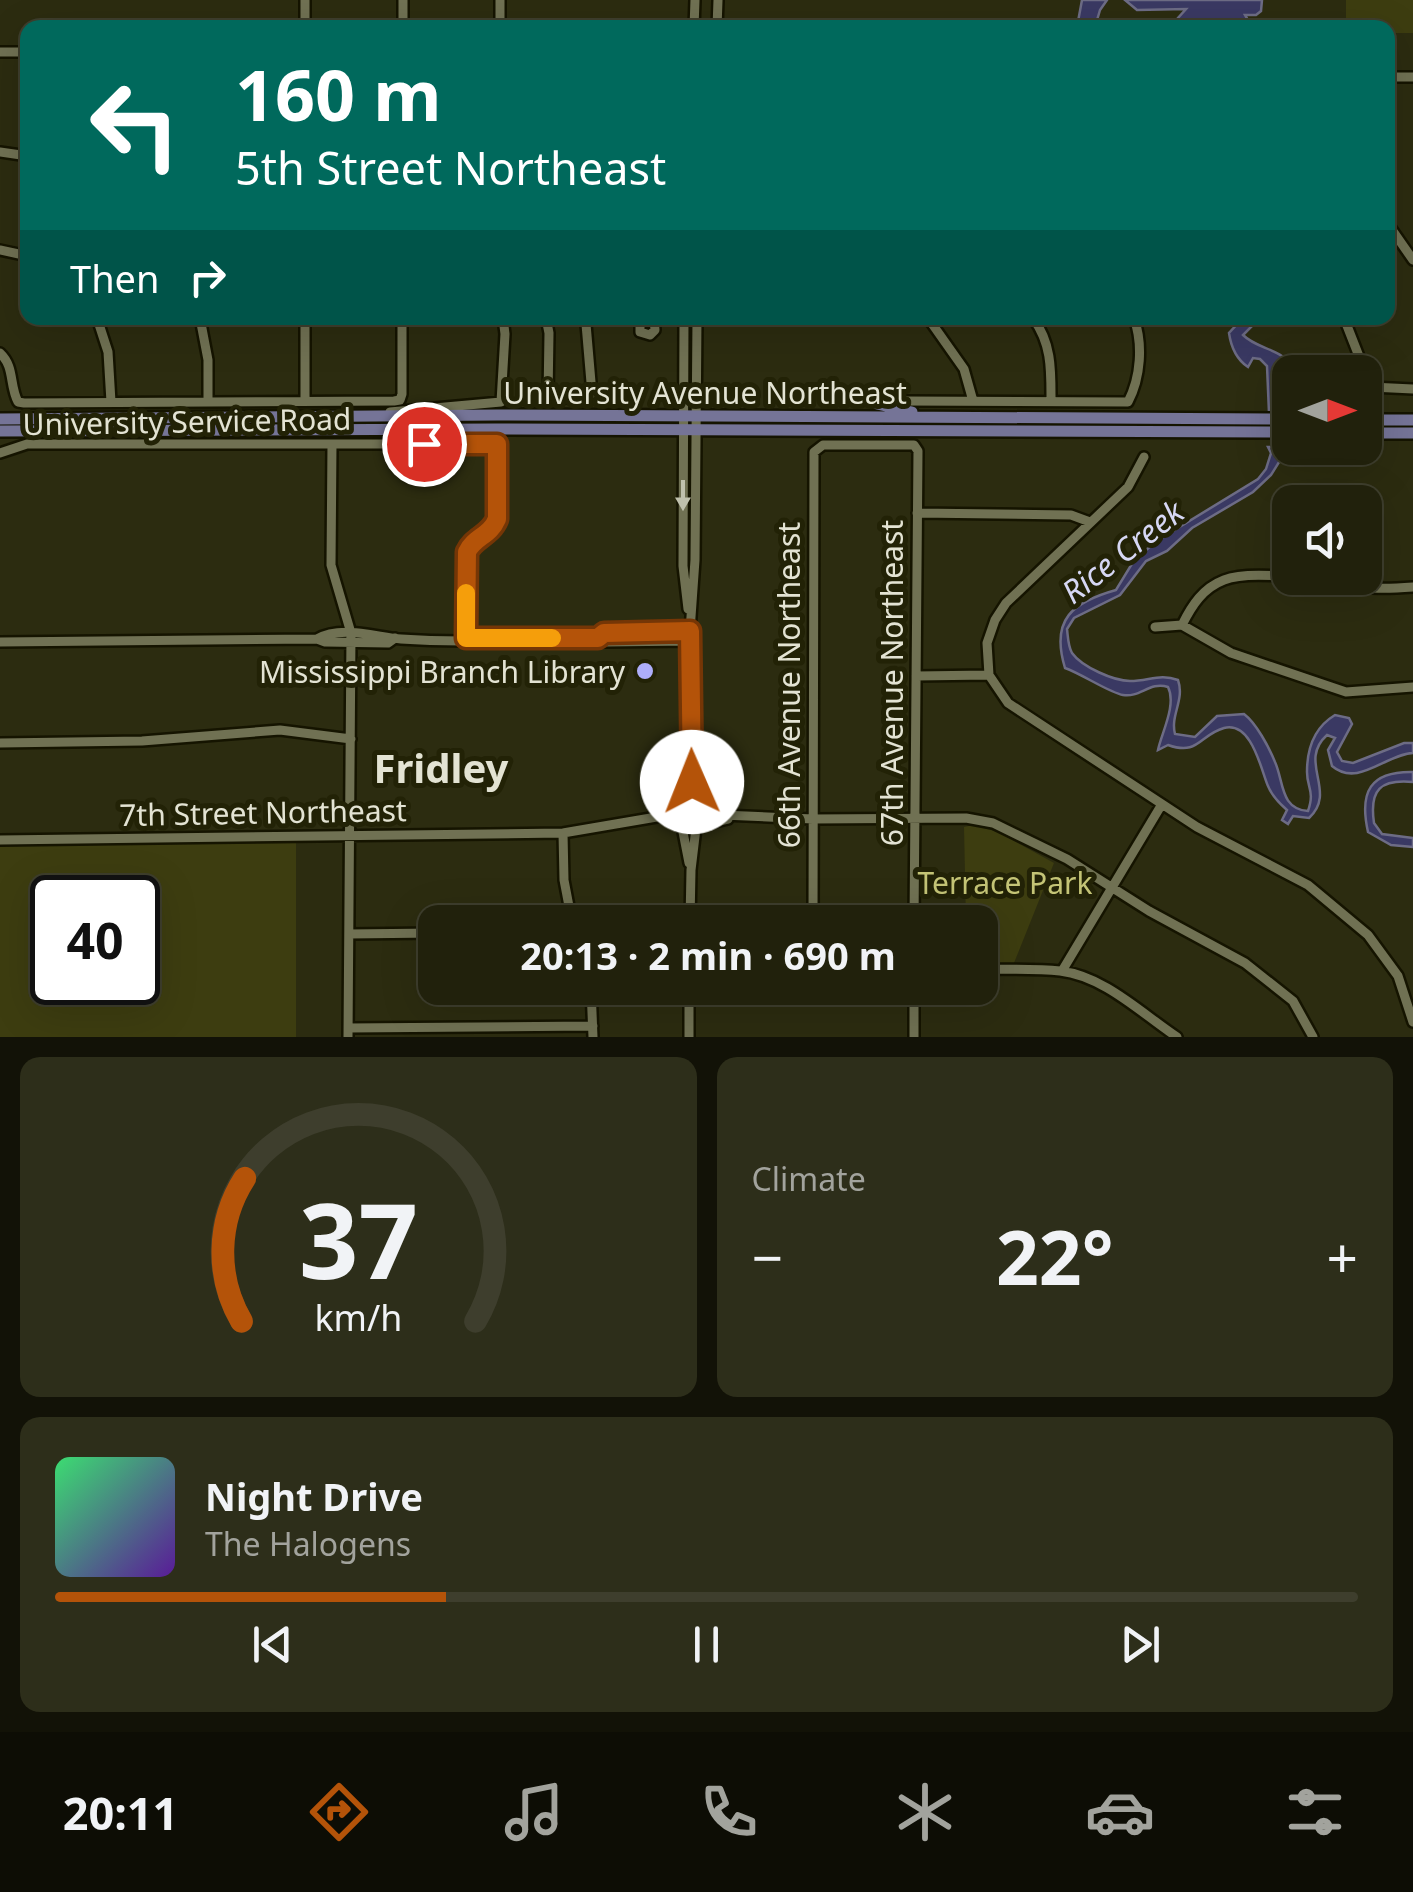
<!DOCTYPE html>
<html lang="en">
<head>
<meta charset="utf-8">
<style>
	body { margin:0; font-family:"Noto Sans",sans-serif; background:#2d2e1a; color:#f1f3f6; height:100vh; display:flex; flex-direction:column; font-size:38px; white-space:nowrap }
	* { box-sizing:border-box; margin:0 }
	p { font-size:32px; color:#a2a39d }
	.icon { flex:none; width:55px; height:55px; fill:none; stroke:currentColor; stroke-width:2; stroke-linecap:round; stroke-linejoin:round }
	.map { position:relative; height:1037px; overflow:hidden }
	.details { display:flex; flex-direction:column; gap:20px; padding:20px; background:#121207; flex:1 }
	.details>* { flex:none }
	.banner { position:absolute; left:20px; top:20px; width:1375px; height:305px; border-radius:20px; box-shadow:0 10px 40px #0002,0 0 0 2px #3e3e2d; background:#00695c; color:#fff; overflow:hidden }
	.needle { width:65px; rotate:90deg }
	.buttons { position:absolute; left:1272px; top:355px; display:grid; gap:20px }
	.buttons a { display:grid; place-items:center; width:110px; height:110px; border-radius:20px; background:#21210c; box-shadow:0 10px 40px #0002,0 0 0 2px #3e3e2d; font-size:50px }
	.speed { position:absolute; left:30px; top:875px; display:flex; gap:20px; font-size:50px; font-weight:700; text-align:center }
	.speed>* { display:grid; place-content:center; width:130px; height:130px; border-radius:50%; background:#21210c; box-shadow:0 10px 40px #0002,0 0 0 2px #3e3e2d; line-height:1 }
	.speed .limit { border:5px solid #111; border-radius:15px; background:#fff; color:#111 }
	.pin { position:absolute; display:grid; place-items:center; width:85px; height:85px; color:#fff; margin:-42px; border:5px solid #fff; border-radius:50%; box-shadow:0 2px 10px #0007 }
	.me { position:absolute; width:110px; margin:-55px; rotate:359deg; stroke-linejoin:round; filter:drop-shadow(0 0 8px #0008) }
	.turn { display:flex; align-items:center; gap:35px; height:210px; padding:0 50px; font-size:45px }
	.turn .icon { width:130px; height:130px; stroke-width:2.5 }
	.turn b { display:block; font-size:70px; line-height:85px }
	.then { display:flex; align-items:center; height:95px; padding:0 50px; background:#0003; gap:20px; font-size:38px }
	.big { font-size:75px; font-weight:700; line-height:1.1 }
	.details .card { flex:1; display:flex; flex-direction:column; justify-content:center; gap:15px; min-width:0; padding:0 35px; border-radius:20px; background:#2d2e1a }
	.details .dial { align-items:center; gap:0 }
	.dial svg { height:260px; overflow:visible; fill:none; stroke:#3e3e2d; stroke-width:7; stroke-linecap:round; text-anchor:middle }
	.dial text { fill:#f1f3f6; stroke:none }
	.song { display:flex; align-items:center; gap:30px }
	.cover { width:120px; height:120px; border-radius:15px; background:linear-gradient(135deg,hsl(140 70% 55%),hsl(270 70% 35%)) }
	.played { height:10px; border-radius:5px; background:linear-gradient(90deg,#b45309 30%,#3e3e2d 30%) }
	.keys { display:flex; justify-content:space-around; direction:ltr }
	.heat { display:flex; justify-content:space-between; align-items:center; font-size:55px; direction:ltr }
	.details .tiles { flex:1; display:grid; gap:20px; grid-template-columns:1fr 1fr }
	.card:last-child { grid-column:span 2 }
	.trip { position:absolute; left:418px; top:905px; width:580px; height:100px; border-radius:20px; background:#21210c; box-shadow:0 10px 40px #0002,0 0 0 2px #3e3e2d; font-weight:700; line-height:100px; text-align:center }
	.tabs { display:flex; height:160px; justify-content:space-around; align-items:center; background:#0d0d05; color:#a2a39d }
	.tabs .icon { width:70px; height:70px }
	.tabs .on { color:#b45309 }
	.tabs b { font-size:45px; color:#f1f3f6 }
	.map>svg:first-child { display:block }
	.green { fill:#3d3d10; fill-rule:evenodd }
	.water { fill:#3a3963; stroke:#6d6c85; stroke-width:2.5 }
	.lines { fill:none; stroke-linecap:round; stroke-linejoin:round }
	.minor-casing { stroke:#151400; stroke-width:14 }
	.major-casing { stroke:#151400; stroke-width:16 }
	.minor { stroke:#707153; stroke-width:9 }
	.major { stroke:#757497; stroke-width:11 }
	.oneway { fill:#c0c1ad }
	.route-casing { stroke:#753606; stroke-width:25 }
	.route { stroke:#b45309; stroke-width:18 }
	.slow { stroke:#f59e0b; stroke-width:18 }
	.poi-dot { fill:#aeaefa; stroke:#222206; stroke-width:4 }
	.labels { text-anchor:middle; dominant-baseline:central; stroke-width:10; stroke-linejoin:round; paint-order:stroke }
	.street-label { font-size:30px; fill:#e3e3d3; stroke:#222206 }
	.poi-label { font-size:30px; fill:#e3e3d3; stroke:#222206; text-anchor:end }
	.park-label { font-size:30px; fill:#c4c476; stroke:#222206 }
	.water-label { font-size:32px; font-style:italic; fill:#d6d7f4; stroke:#222206 }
	.district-label { font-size:40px; font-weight:bold; fill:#e3e3d3; stroke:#222206 }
</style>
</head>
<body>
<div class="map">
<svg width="1413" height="1037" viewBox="0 0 1413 1037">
	<rect width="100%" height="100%" fill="#2c2c10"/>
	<!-- green -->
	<path class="green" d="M1346,0H1413V33H1388V28L1346,27Z
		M973,825L998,832L1054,863L1014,963L980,964V922H966L964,827Z
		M296,843V1037H0V845ZM52,898H138V982H52Z"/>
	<!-- water -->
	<path class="water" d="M1082,0H1107L1100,10L1095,27H1077Z
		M1125,0H1262L1261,11L1256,15H1245L1252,27L1169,28L1186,9L1137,10Z
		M1242,319L1260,318L1243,335C1257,349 1279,348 1291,365L1283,379L1286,413H1269L1267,366L1260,359L1253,358L1248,367C1236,359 1231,347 1229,333Z
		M1268,447H1280L1281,459L1271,475L1253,492L1192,528L1167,551L1146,561L1120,595L1074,618L1067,629C1068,637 1068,646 1072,653C1082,667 1114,681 1130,681C1149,681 1160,673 1178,680C1185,700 1170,715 1175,734L1195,737L1217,716L1244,714C1256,723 1269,747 1275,762C1284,782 1280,809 1308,811C1315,791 1307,788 1307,772C1307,748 1315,727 1335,715L1349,718L1352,724L1337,752L1342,761L1353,763L1404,743H1413V753C1386,754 1358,788 1332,766L1328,750L1335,738L1327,735C1297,762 1338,791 1309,818L1293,816L1288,824L1282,820L1287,810C1279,803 1272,796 1268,786C1261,770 1252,721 1224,728C1199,735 1199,756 1168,745L1158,750C1161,734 1177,705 1168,687C1150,681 1140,698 1123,695C1110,693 1082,674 1065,668C1050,619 1073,602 1116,590L1133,562L1155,542L1258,479L1266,469L1271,453Z
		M1413,772V782C1381,779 1369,789 1374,823L1382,834L1413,838V847L1391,845L1368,832C1359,792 1370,771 1413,772Z"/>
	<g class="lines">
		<!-- minor casing -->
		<g class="minor-casing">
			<path id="minor" d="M305,28V0
				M403,28V0
				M500,28V0
				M694,28L695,0
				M717,28L718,0
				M0,52H28
				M1388,77H1413
				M0,152L28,156
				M1388,224L1413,260
				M0,250L28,256
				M97,318L108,352L111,402
				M200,318L208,360V401
				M546,318L549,333L548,398H579L592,394L586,324L583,318
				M645,318L640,323V332L650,335L655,330L654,318
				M684,318L683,566L688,609
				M928,318L964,369L973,401
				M1033,318C1052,344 1051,370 1051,401
				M1344,318L1371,387L1413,389
				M0,353C15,367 9,385 18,402L24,403L394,401L400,400L402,394V318
				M305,401V318
				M904,401L1128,402C1141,377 1143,344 1134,318
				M390,412L501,402L505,334L503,318
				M332,444L331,565L351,633L348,1037
				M0,453L27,444H497V519C491,536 473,537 467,552L466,638
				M1144,457L1128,487L1006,603L995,620L987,643L989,675L1008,703L1197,827L1308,885L1368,935L1398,976L1413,1022
				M917,513L1071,515L1090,522
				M1182,625C1192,605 1203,588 1224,580C1256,567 1337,584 1373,588C1387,589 1400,588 1413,587
				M1155,627L1182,625L1231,653L1346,692L1413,687
				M598,638L604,633L690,631
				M317,639C341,625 376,637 401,639C459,643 521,640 580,637L604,642L690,641
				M0,642L317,639L325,642L388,643L395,638
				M916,676L989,675
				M0,743L142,741L280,730L351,739
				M683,810L692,808L697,811L700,820L696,828L684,829L679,822L690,777
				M697,811L690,774V631L695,560L697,318
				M699,814L813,819L966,818L993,823L1067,859L1149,911L1245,963L1293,1001L1313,1037
				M698,826L728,819
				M682,827L689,863
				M563,833L564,880L572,922
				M0,840L563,833L680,813
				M690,922L691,870L696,828
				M813,922L814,452L823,445H914L918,451L914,922
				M349,934L435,933
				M980,969C1006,970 1034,968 1060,971C1104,976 1141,1013 1177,1037
				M1062,971L1162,804
				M591,988L593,1037
				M914,988V1037
				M348,1028L593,1026
				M689,1037V988"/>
		</g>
		<!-- major casing -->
		<g class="major-casing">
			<path id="major" d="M877,404L912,412
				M0,419L497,415L1290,419
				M1365,420H1413
				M0,431L496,429L1290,432
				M1365,433H1413"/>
		</g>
		<!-- minor -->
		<use href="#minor" class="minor"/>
		<!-- major -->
		<use href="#major" class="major"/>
	</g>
	<!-- one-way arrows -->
	<defs><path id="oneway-solid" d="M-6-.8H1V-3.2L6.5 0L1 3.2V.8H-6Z" transform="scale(2.5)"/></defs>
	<use class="oneway" href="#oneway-solid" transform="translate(683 495) rotate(90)"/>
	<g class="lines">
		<!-- route casing -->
		<g class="route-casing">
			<path id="route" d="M424,444H497V519C490,536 474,537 467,552L466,638H598L604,633L690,631L692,782"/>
		</g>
		<!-- route -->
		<use href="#route" class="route"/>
		<!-- slow -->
		<path class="slow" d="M466,593V638H552"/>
	</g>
	<!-- markers -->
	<circle class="poi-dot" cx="645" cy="671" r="10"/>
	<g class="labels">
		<!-- street labels -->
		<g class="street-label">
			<text x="705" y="392">University Avenue Northeast</text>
			<text transform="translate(187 421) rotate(-1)">University Service Road</text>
			<text transform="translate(891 683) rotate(-90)">67th Avenue Northeast</text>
			<text transform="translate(788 685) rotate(-90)">66th Avenue Northeast</text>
			<text transform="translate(263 812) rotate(-1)">7th Street Northeast</text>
		</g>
		<!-- poi labels -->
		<g class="poi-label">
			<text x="625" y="671">Mississippi Branch Library</text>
		</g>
		<!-- park labels -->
		<g class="park-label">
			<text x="1005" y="882">Terrace Park</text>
		</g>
		<!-- water labels -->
		<g class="water-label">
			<text transform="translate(1122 551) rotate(-38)">Rice Creek</text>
		</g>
		<!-- district labels -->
		<g class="district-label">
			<text x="441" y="767">Fridley</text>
		</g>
	</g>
</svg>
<div class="buttons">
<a><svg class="needle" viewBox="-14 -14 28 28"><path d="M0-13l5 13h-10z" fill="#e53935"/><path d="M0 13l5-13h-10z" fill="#a2a39d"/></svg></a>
<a><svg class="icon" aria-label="sound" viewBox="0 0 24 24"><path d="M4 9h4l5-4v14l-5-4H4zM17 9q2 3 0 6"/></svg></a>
</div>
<div class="speed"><div class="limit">40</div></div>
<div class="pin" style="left:424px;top:444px;background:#d93025"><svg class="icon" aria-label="arrive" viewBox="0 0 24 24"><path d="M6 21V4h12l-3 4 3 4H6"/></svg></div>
<svg class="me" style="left:692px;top:782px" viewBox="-20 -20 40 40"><circle r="19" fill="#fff"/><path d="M0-13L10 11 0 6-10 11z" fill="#b45309"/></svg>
<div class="trip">20:13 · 2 min · 690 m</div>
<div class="banner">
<div class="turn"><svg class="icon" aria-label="left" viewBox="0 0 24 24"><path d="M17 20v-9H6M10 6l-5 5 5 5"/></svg><div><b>160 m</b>5th Street Northeast</div></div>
<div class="then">Then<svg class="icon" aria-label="right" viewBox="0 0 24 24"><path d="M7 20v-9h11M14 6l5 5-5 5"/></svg></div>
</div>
</div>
<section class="details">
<div class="tiles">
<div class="card dial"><svg viewBox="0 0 100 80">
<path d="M14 69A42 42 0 1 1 86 69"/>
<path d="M14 69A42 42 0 0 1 15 25" stroke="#b45309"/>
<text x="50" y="56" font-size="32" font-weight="700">37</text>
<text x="50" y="72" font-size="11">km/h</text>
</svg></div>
<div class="card"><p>Climate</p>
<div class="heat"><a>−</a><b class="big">22°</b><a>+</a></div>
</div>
<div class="card">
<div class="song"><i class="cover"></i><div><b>Night Drive</b><p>The Halogens</p></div></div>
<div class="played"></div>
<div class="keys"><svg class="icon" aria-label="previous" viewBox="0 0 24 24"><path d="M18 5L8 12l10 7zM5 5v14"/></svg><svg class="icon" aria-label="pause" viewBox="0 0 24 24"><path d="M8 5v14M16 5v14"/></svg><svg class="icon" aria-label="next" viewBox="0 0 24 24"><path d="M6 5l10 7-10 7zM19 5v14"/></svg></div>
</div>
</div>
</section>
<nav class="tabs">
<b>20:11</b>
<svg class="icon on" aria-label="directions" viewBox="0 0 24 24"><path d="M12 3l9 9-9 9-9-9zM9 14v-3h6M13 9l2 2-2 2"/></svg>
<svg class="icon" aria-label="music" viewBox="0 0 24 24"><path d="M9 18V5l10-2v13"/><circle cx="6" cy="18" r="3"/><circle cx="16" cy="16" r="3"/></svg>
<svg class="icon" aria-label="phone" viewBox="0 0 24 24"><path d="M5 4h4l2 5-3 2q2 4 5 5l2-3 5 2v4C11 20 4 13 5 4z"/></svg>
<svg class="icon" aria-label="climate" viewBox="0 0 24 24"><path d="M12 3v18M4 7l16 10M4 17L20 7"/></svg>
<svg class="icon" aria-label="car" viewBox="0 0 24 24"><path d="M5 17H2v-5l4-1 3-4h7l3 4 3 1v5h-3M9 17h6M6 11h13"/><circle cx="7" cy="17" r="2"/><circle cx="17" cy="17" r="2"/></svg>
<svg class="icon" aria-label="filters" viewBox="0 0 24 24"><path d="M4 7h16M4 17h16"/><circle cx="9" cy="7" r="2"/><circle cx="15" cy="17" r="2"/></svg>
</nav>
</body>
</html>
